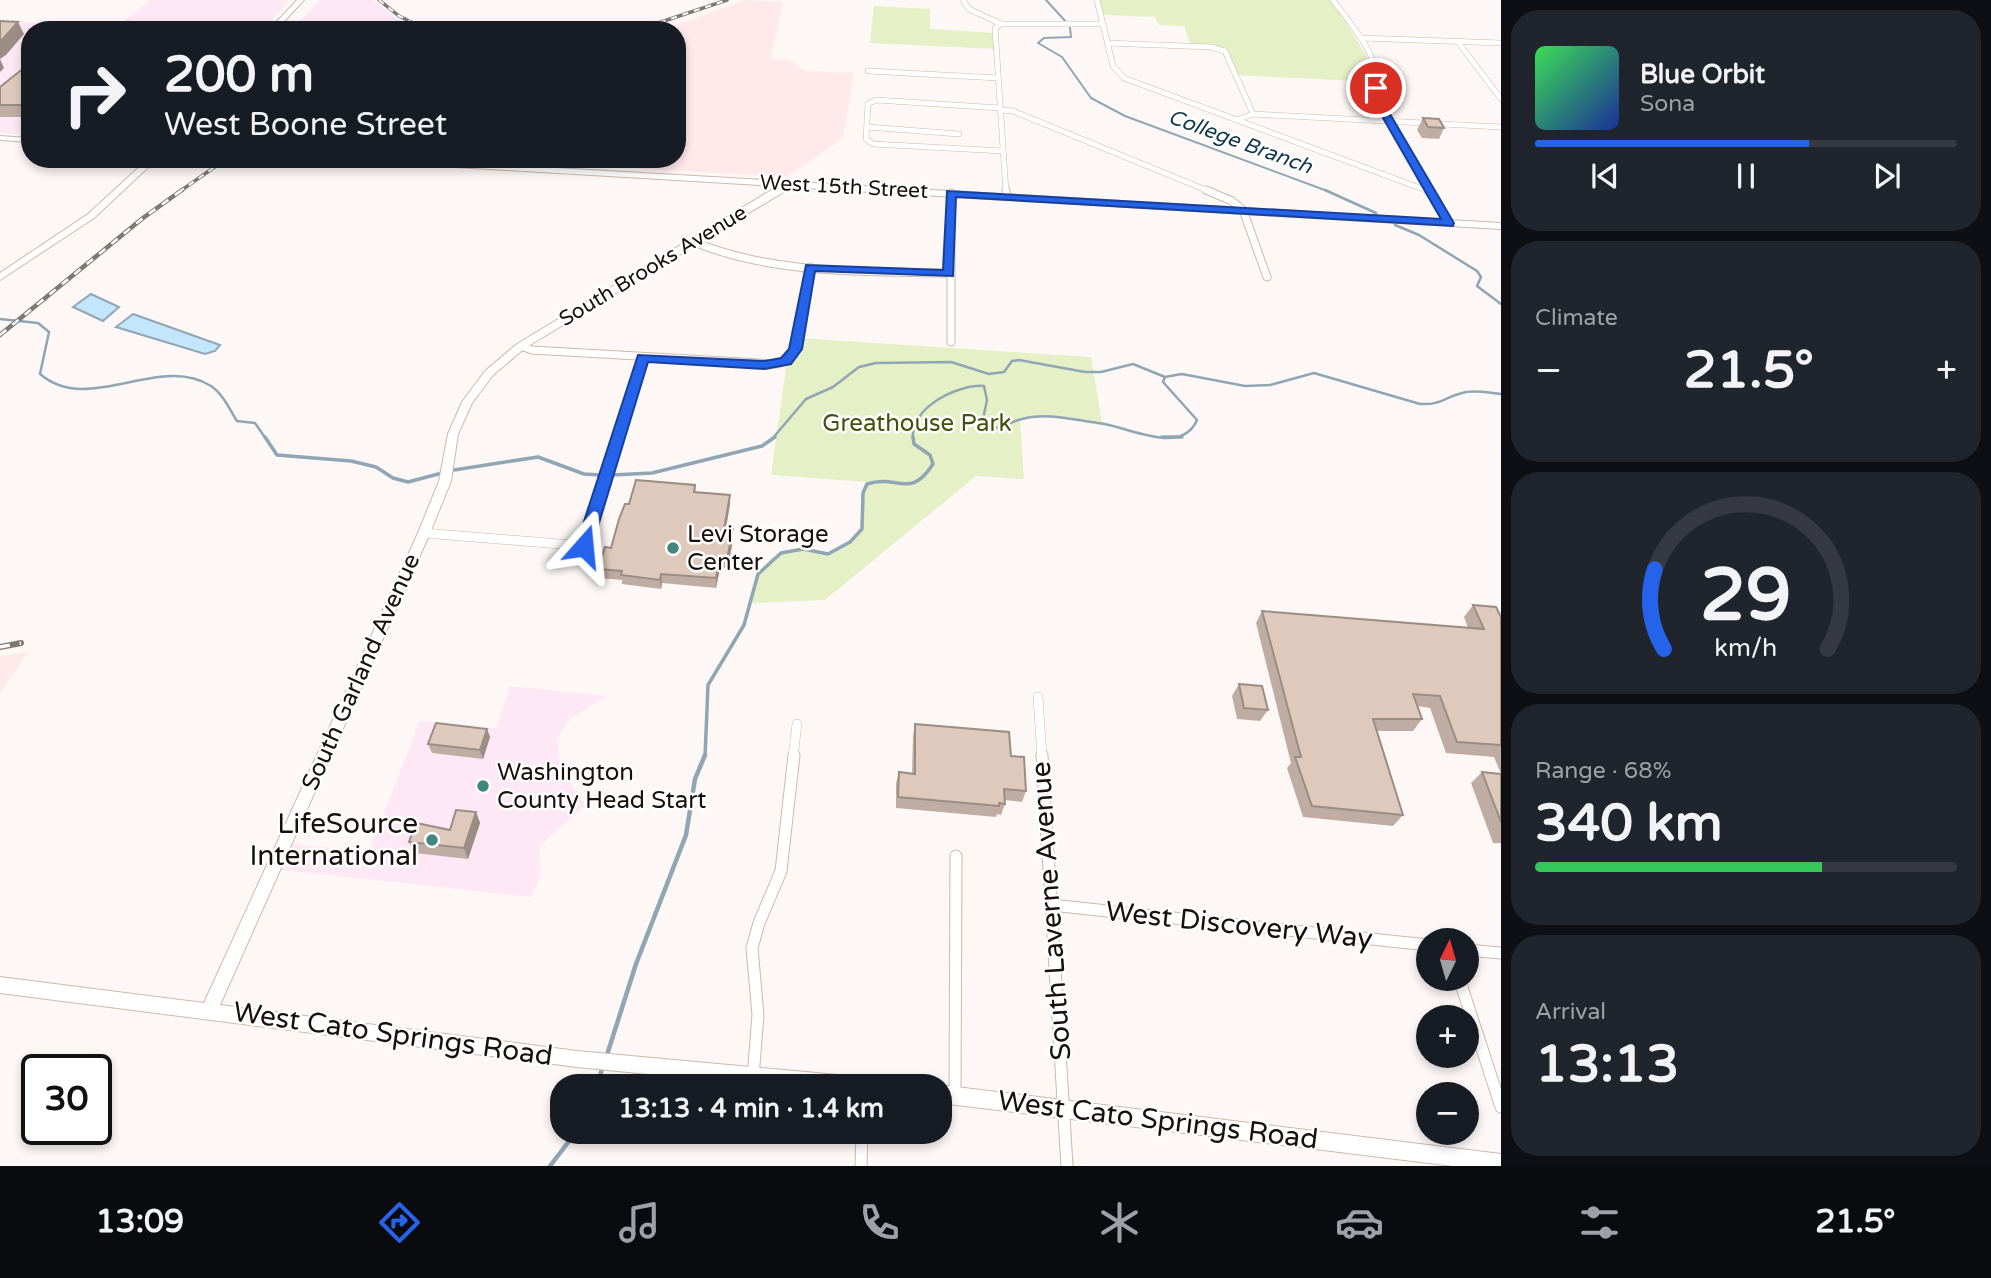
<!DOCTYPE html>
<html lang="en">
<head>
<meta charset="utf-8">
<style>
	body { margin:0; font-family:"Varela Round",sans-serif; background:#20242c; color:#f1f3f6; height:100vh; display:flex; flex-direction:column; font-size:26px; white-space:nowrap }
	* { box-sizing:border-box; margin:0 }
	p { font-size:23px; color:#9ea1a6 }
	.icon { flex:none; width:38px; height:38px; fill:none; stroke:currentColor; stroke-width:2; stroke-linecap:round; stroke-linejoin:round }
	.map { position:relative; flex:1; overflow:hidden }
	.drawer { display:flex; flex-direction:column; gap:10px; padding:10px; background:#0d0f14; width:490px }
	.drawer>* { flex:none }
	.hud { position:absolute; left:21px; top:21px; width:665px; height:147px; border-radius:28px; box-shadow:0 4px 10px #0003; background:#171b24; color:#f1f3f6; overflow:hidden }
	.needle { width:46px; rotate:5deg }
	.fabs { position:absolute; left:1416px; top:928px; display:grid; gap:14px }
	.fabs a { display:grid; place-items:center; width:63px; height:63px; border-radius:50%; background:#171b24; box-shadow:0 4px 10px #0003; font-size:35px }
	.speed { position:absolute; left:21px; top:1054px; display:flex; gap:14px; font-size:35px; font-weight:700; text-align:center }
	.speed>* { display:grid; place-content:center; width:91px; height:91px; border-radius:50%; background:#171b24; box-shadow:0 4px 10px #0003; line-height:1 }
	.speed .limit { border:4px solid #111; border-radius:10px; background:#fff; color:#111 }
	.pin { position:absolute; display:grid; place-items:center; width:60px; height:60px; color:#fff; margin:-30px; border:4px solid #fff; border-radius:50%; box-shadow:0 2px 7px #0007 }
	.me { position:absolute; width:77px; margin:-38px; rotate:18deg; stroke-linejoin:round; filter:drop-shadow(0 0 5px #0008) }
	.turn { display:flex; align-items:center; gap:24px; height:147px; padding:0 28px; font-size:32px }
	.turn .icon { width:91px; height:91px; stroke-width:2.5 }
	.turn b { display:block; font-size:49px; line-height:60px }
	.big { font-size:52px; font-weight:800; line-height:1.1 }
	.drawer .card { flex:1; display:flex; flex-direction:column; justify-content:center; gap:10px; min-width:0; padding:0 24px; border-radius:28px; background:#20242c }
	.drawer .dial { align-items:center; gap:0 }
	.dial svg { height:182px; overflow:visible; fill:none; stroke:#363941; stroke-width:7; stroke-linecap:round; text-anchor:middle }
	.dial text { fill:#f1f3f6; stroke:none }
	.song { display:flex; align-items:center; gap:21px }
	.cover { width:84px; height:84px; border-radius:10px; background:linear-gradient(135deg,hsl(130 70% 55%),hsl(230 70% 35%)) }
	.played { height:7px; border-radius:4px; background:linear-gradient(90deg,#2563eb 65%,#363941 65%) }
	.keys { display:flex; justify-content:space-around; direction:ltr }
	.heat { display:flex; justify-content:space-between; align-items:center; font-size:38px; direction:ltr }
	.charge { height:10px; border-radius:5px; background:linear-gradient(90deg,#34c759 68%,#363941 0) }
	.trip { position:absolute; left:550px; top:1074px; width:402px; height:70px; border-radius:28px; background:#171b24; box-shadow:0 4px 10px #0003; font-weight:800; line-height:70px; text-align:center }
	.tabs { display:flex; height:112px; justify-content:space-around; align-items:center; background:#090b0e; color:#9ea1a6 }
	.tabs .icon { width:49px; height:49px }
	.tabs .current { color:#2563eb }
	.tabs b { font-size:32px; color:#f1f3f6 }
	main { display:flex; flex:1; min-height:0 }
	.map>svg:first-child { display:block }
	.industrial { fill:#ffe9ea }
	.education { fill:#fee8f5 }
	.green { fill:#e5f0c7 }
	.water { fill:#c4e6fc; stroke:#90a6b4; stroke-width:2 }
	.lines { fill:none; stroke-linecap:round; stroke-linejoin:round }
	.stream-far3 { stroke:#90a6b4; stroke-width:2 }
	.stream-far2 { stroke:#90a6b4; stroke-width:2.5 }
	.stream-far1 { stroke:#90a6b4; stroke-width:3.5 }
	.stream { stroke:#90a6b4; stroke-width:4.5 }
	.street-far3-casing { stroke:#cdb9ad; stroke-width:6 }
	.street-far2-casing { stroke:#cdb9ad; stroke-width:9 }
	.street-far1-casing { stroke:#cdb9ad; stroke-width:10 }
	.street-casing { stroke:#cdb9ad; stroke-width:13 }
	.secondary-casing { stroke:#cdb9ad; stroke-width:2 }
	.street-far3 { stroke:#fff; stroke-width:5 }
	.street-far2 { stroke:#fff; stroke-width:7 }
	.street-far1 { stroke:#fff; stroke-width:9 }
	.street { stroke:#fff; stroke-width:11 }
	.secondary { fill:#fff; fill-rule:evenodd }
	.rail-far2-casing { stroke:#7f7975; stroke-width:3.5 }
	.rail-far1-casing { stroke:#7f7975; stroke-width:4.5 }
	.rail-casing { stroke:#7f7975; stroke-width:6 }
	.rail-far2 { stroke:#fff; stroke-width:2; stroke-dasharray:6; stroke-linecap:butt }
	.rail-far1 { stroke:#fff; stroke-width:2.5; stroke-dasharray:8; stroke-linecap:butt }
	.rail { stroke:#fff; stroke-width:3.5; stroke-dasharray:10; stroke-linecap:butt }
	.wall { fill:#bfada3 }
	.shaded-wall { fill:#9b8d84 }
	.building { fill:#dec9bd; stroke:#9b8d84; stroke-width:2 }
	.route { fill:#2563eb; stroke:#184099; stroke-width:2 }
	.poi-dot { fill:#418780; stroke:#fff; stroke-width:2.5 }
	.labels { text-anchor:middle; dominant-baseline:central; stroke-width:5; stroke-linejoin:round; paint-order:stroke }
	.far-water-label { font-size:21px; font-style:italic; fill:#123649; stroke:#fff }
	.far-street-label { font-size:21px; fill:#17100c; stroke:#fff }
	.park-label { font-size:24px; fill:#44500c; stroke:#fff }
	.poi-label { font-size:24px; fill:#17100c; stroke:#fff; text-anchor:start }
	.street-label { font-size:24px; fill:#17100c; stroke:#fff }
	.near-poi-label { font-size:28px; fill:#17100c; stroke:#fff; text-anchor:end }
	.near-street-label { font-size:28px; fill:#17100c; stroke:#fff }
</style>
</head>
<body>
<main>
<div class="map">
<svg width="1501" height="1166" viewBox="0 0 1501 1166">
	<rect width="100%" height="100%" fill="#fdf8f6"/>
	<!-- industrial -->
	<path class="industrial" d="M745,0L783,2L770,59L789,60L806,71L854,73L843,138L787,177L467,159H677V30H663Z
		M28,652L0,693V656Z"/>
	<!-- education -->
	<path class="education" d="M150,0H290L262,30H30V135L0,133V21L118,26Z
		M320,0H373L393,16L418,30H291Z
		M510,686L607,696L570,719L557,739L560,765L585,806L539,847L541,876L531,897L272,869L284,843L369,852L420,721L496,728Z"/>
	<!-- green -->
	<path class="green" d="M1097,0H1333L1380,79L1378,82L1236,75L1225,51L1191,46L1184,26L1159,25L1155,17L1101,15Z
		M874,6L930,9V29L995,33L996,49L870,43Z
		M798,338L1091,357L1102,423L1044,417L1020,419L1024,479L976,476L825,600L752,603C755,575 768,549 800,549C810,549 818,554 828,554C878,526 852,525 867,482L771,475L787,361Z"/>
	<!-- water -->
	<path class="water" d="M91,294L119,307L103,321L73,307Z
		M133,314L220,345L215,351L205,354L116,327Z"/>
	<g class="lines">
		<!-- stream-far3 -->
		<path class="stream-far3" d="M1046,0L1068,24
			M1070,28L1071,37L1044,38L1038,43L1062,57L1091,98L1125,116L1330,192"/>
		<!-- stream-far2 -->
		<path class="stream-far2" d="M1325,190L1376,213
			M1395,225L1419,235L1477,271L1481,277L1477,286L1501,304
			M0,319L38,323L49,332L40,374C89,416 159,353 211,386C223,394 230,410 237,421L255,423L266,439
			M772,439L806,399L833,387L859,367L876,363L951,362L989,374L1004,372L1012,361L1019,360L1085,372H1101L1133,364L1165,377L1182,374L1245,386L1270,385L1314,373L1420,404C1441,405 1443,398 1462,393C1474,389 1489,393 1501,394
			M913,439C910,407 958,384 984,386L987,400L982,424C1001,433 1004,423 1022,419C1046,412 1074,420 1098,423C1128,426 1181,457 1197,420L1163,382L1165,377"/>
		<!-- stream-far1 -->
		<path class="stream-far1" d="M265,437L277,455L351,461L376,467L393,478L408,482L442,473
			M1162,437H1182
			M454,470L538,457L584,474L600,475
			M612,475L652,473L762,446L775,437
			M705,757L708,685L744,625L758,574L781,553L803,549L828,554L850,542L862,529L863,493L867,484C898,474 910,500 933,464L930,455L914,444L913,437"/>
		<!-- stream -->
		<path class="stream" d="M606,1058L636,964L686,835L695,779L705,755
			M597,1087L603,1065
			M550,1166L576,1132"/>
		<!-- street-far3 casing -->
		<g class="street-far3-casing">
			<path id="street-far3" d="M963,0L969,9L1001,24
				M1097,0L1113,66L1124,78L1428,191
				M1333,0C1354,29 1384,59 1376,97L1431,192
				M1001,24L995,28L1006,192
				M1001,24H1103
				M1361,38L1501,43
				M1458,42L1501,99
				M1107,43L1211,47L1225,51L1253,114L1236,120
				M868,71L998,78
				M1000,108L876,100L868,104L866,139L873,144L1003,151
				M1001,110L1013,111L1211,192
				M1253,114L1501,127
				M867,127L959,134"/>
		</g>
		<!-- street-far2 casing -->
		<g class="street-far2-casing">
			<path id="street-far2" d="M1006,190V197
				M1206,190L1232,201L1243,210L1267,277
				M1430,190L1449,223
				M951,193V342
				M694,242C775,275 863,271 949,273
				M521,346L532,350L777,364C805,355 805,294 810,267
				M618,439L643,358"/>
		</g>
		<!-- street-far1 casing -->
		<g class="street-far1-casing">
			<path id="street-far1" d="M424,533L584,546L618,437
				M1038,697L1042,757
				M793,757L797,724"/>
		</g>
		<!-- street casing -->
		<g class="street-casing">
			<path id="street" d="M1042,755L1067,1166
				M1051,905L1428,945
				M1466,950L1501,953
				M1459,978L1501,1107
				M753,1077L758,1015L752,948L759,923L781,871L794,755
				M955,1096L956,856
				M861,1166L862,1132"/>
		</g>
		<!-- secondary casing -->
		<g class="secondary-casing">
			<path id="secondary" d="M297,0H304L276,30H269Z
				M0,136L30,138V142L0,140Z
				M148,159H157L94,218L0,280V273L88,214Z
				M351,159H401L1501,223V229L786,187L782,193L525,348L493,375L472,403L458,434L451,481L430,533L220,1005L577,1051L871,1078L877,1081L880,1087H778L577,1067L0,993V977L204,1003L418,533L439,481L448,434L462,402L485,371L517,344L778,186L355,161Z
				M940,1085L1501,1154V1166H1453L940,1103V1087H937Z"/>
		</g>
		<!-- street-far3 -->
		<use href="#street-far3" class="street-far3"/>
		<!-- street-far2 -->
		<use href="#street-far2" class="street-far2"/>
		<!-- street-far1 -->
		<use href="#street-far1" class="street-far1"/>
		<!-- street -->
		<use href="#street" class="street"/>
		<!-- secondary -->
		<use href="#secondary" class="secondary"/>
		<!-- rail-far2 casing -->
		<g class="rail-far2-casing">
			<path id="rail-far2" d="M379,0L399,16L427,30
				M637,30L727,0
				M179,192L226,159"/>
		</g>
		<!-- rail-far1 casing -->
		<g class="rail-far1-casing">
			<path id="rail-far1" d="M0,335L143,218L182,190"/>
		</g>
		<!-- rail casing -->
		<g class="rail-casing">
			<path id="rail" d="M0,647L21,643"/>
		</g>
		<!-- rail-far2 -->
		<use href="#rail-far2" class="rail-far2"/>
		<!-- rail-far1 -->
		<use href="#rail-far1" class="rail-far1"/>
		<!-- rail -->
		<use href="#rail" class="rail"/>
	</g>
	<!-- wall -->
	<path class="wall" d="M30,54V117H0V87L27,66L23,59Z
		M1423,118L1444,128L1439,139L1422,138L1417,130Z
		M695,485L696,492L730,504L726,529H733V539L728,568H720L716,588L662,583L661,589L622,584V580L600,578L598,569L611,548L629,504Z
		M1473,605L1501,617V843H1493L1471,783L1482,772L1501,774L1494,757L1446,753L1430,708L1418,706L1422,719L1413,731H1377L1403,815L1393,826L1303,817L1287,768L1291,763L1256,623L1262,611L1468,628L1464,617Z
		M1239,684L1268,710L1260,721L1237,719L1232,696Z
		M915,724L1011,756L1026,791L1022,802L1005,800V804L1001,815L997,814L996,817L896,808V783L899,772L912,773L913,736Z
		M487,729L490,737L483,759L432,753L428,744Z
		M476,812L480,823L468,859L414,853L409,842L450,830Z"/>
	<!-- shaded-wall -->
	<path class="shaded-wall" d="M18,22L24,34L6,55L0,59L4,68L0,72V42Z
		M730,495V504L724,538V529Z
		M733,529V539L728,568L727,559Z
		M720,558V568L716,588V578Z
		M661,574L662,583L661,589L660,580Z
		M487,729L490,737L483,759L480,750Z
		M476,812L480,823L468,859L464,848Z"/>
	<!-- building -->
	<path class="building" d="M0,21L18,22L0,42Z
		M30,54V60L23,59Z
		M30,63V105H0V87Z
		M1423,118L1439,119L1444,128L1428,127Z
		M636,480L695,485L694,492L730,495L724,529H733L727,559L720,558L716,578L661,574L660,580L621,575L622,571L598,569L605,547L611,548L619,519L625,504H629Z
		M1473,605L1496,607L1501,617V745L1457,742L1440,696L1413,694L1422,719H1373L1403,815L1312,806L1295,757H1301L1262,611L1484,629Z
		M1239,684L1262,686L1268,710L1244,708Z
		M436,723L487,729L480,750L428,744Z
		M915,724L1009,732L1011,756L1024,757L1026,791L1004,789L1005,804L999,803V806L898,797L899,772L915,774Z
		M1482,772L1501,774V822Z
		M456,810L476,812L464,848L409,842L416,823L450,830Z"/>
	<!-- route -->
	<path class="route" d="M1372,86L1380,88V97L1454,223L1453,226L956,197L953,276L815,271L802,349L791,364L765,369L648,362L592,546L584,551L579,550L576,546L638,355L765,361L781,358L789,349L806,265L943,270L947,191L1441,219L1371,97Z"/>
	<!-- markers -->
	<g class="poi-dot">
		<circle cx="673" cy="548" r="7"/>
		<circle cx="483" cy="786" r="7"/>
		<circle cx="432" cy="840" r="7"/>
	</g>
	<g class="labels">
		<!-- far-water labels -->
		<g class="far-water-label">
			<text transform="translate(1240 142) rotate(20)">College Branch</text>
		</g>
		<!-- far-street labels -->
		<g class="far-street-label">
			<text transform="translate(844 187) rotate(3)">West 15th Street</text>
			<text transform="translate(653 266) rotate(-31)">South Brooks Avenue</text>
		</g>
		<!-- park labels -->
		<g class="park-label">
			<text x="917" y="423">Greathouse Park</text>
		</g>
		<!-- poi labels -->
		<g class="poi-label">
			<text x="687" y="534">Levi Storage<tspan x="687" dy="28">Center</tspan></text>
			<text x="497" y="772">Washington<tspan x="497" dy="28">County Head Start</tspan></text>
		</g>
		<!-- street labels -->
		<g class="street-label">
			<text transform="translate(361 672) rotate(-66)">South Garland Avenue</text>
		</g>
		<!-- near-poi labels -->
		<g class="near-poi-label">
			<text x="418" y="824">LifeSource<tspan x="418" dy="32">International</tspan></text>
		</g>
		<!-- near-street labels -->
		<g class="near-street-label">
			<text transform="translate(1051 911) rotate(-94)">South Laverne Avenue</text>
			<text transform="translate(1239 925) rotate(6)">West Discovery Way</text>
			<text transform="translate(393 1034) rotate(8)">West Cato Springs Road</text>
			<text transform="translate(1158 1120) rotate(7)">West Cato Springs Road</text>
		</g>
	</g>
</svg>
<div class="fabs">
<a><svg class="needle" viewBox="-14 -14 28 28"><path d="M0-13l5 13h-10z" fill="#e53935"/><path d="M0 13l5-13h-10z" fill="#9ea1a6"/></svg></a>
<a>+</a>
<a>−</a>
</div>
<div class="speed"><div class="limit">30</div></div>
<div class="pin" style="left:1376px;top:88px;background:#d93025"><svg class="icon" aria-label="arrive" viewBox="0 0 24 24"><path d="M6 21V4h12l-3 4 3 4H6"/></svg></div>
<svg class="me" style="left:584px;top:546px" viewBox="-20 -20 40 40"><path d="M0-17L14 15 0 8-14 15z" fill="#2563eb" stroke="#fff" stroke-width="4"/></svg>
<div class="trip">13:13 · 4 min · 1.4 km</div>
<div class="hud">
<div class="turn"><svg class="icon" aria-label="right" viewBox="0 0 24 24"><path d="M7 20v-9h11M14 6l5 5-5 5"/></svg><div><b>200 m</b>West Boone Street</div></div>
</div>
</div>
<section class="drawer">
<div class="card">
<div class="song"><i class="cover"></i><div><b>Blue Orbit</b><p>Sona</p></div></div>
<div class="played"></div>
<div class="keys"><svg class="icon" aria-label="previous" viewBox="0 0 24 24"><path d="M18 5L8 12l10 7zM5 5v14"/></svg><svg class="icon" aria-label="pause" viewBox="0 0 24 24"><path d="M8 5v14M16 5v14"/></svg><svg class="icon" aria-label="next" viewBox="0 0 24 24"><path d="M6 5l10 7-10 7zM19 5v14"/></svg></div>
</div>
<div class="card"><p>Climate</p>
<div class="heat"><a>−</a><b class="big">21.5°</b><a>+</a></div>
</div>
<div class="card dial"><svg viewBox="0 0 100 80">
<path d="M14 69A42 42 0 1 1 86 69"/>
<path d="M14 69A42 42 0 0 1 10 34" stroke="#2563eb"/>
<text x="50" y="56" font-size="32" font-weight="700">29</text>
<text x="50" y="72" font-size="11">km/h</text>
</svg></div>
<div class="card"><p>Range · 68%</p><b class="big">340 km</b><div class="charge"></div></div>
<div class="card"><p>Arrival</p><b class="big">13:13</b></div>
</section>
</main>
<nav class="tabs">
<b>13:09</b>
<svg class="icon current" aria-label="directions" viewBox="0 0 24 24"><path d="M12 3l9 9-9 9-9-9zM9 14v-3h6M13 9l2 2-2 2"/></svg>
<svg class="icon" aria-label="music" viewBox="0 0 24 24"><path d="M9 18V5l10-2v13"/><circle cx="6" cy="18" r="3"/><circle cx="16" cy="16" r="3"/></svg>
<svg class="icon" aria-label="phone" viewBox="0 0 24 24"><path d="M5 4h4l2 5-3 2q2 4 5 5l2-3 5 2v4C11 20 4 13 5 4z"/></svg>
<svg class="icon" aria-label="climate" viewBox="0 0 24 24"><path d="M12 3v18M4 7l16 10M4 17L20 7"/></svg>
<svg class="icon" aria-label="car" viewBox="0 0 24 24"><path d="M5 17H2v-5l4-1 3-4h7l3 4 3 1v5h-3M9 17h6M6 11h13"/><circle cx="7" cy="17" r="2"/><circle cx="17" cy="17" r="2"/></svg>
<svg class="icon" aria-label="filters" viewBox="0 0 24 24"><path d="M4 7h16M4 17h16"/><circle cx="9" cy="7" r="2"/><circle cx="15" cy="17" r="2"/></svg>
<b>21.5°</b>
</nav>
</body>
</html>
